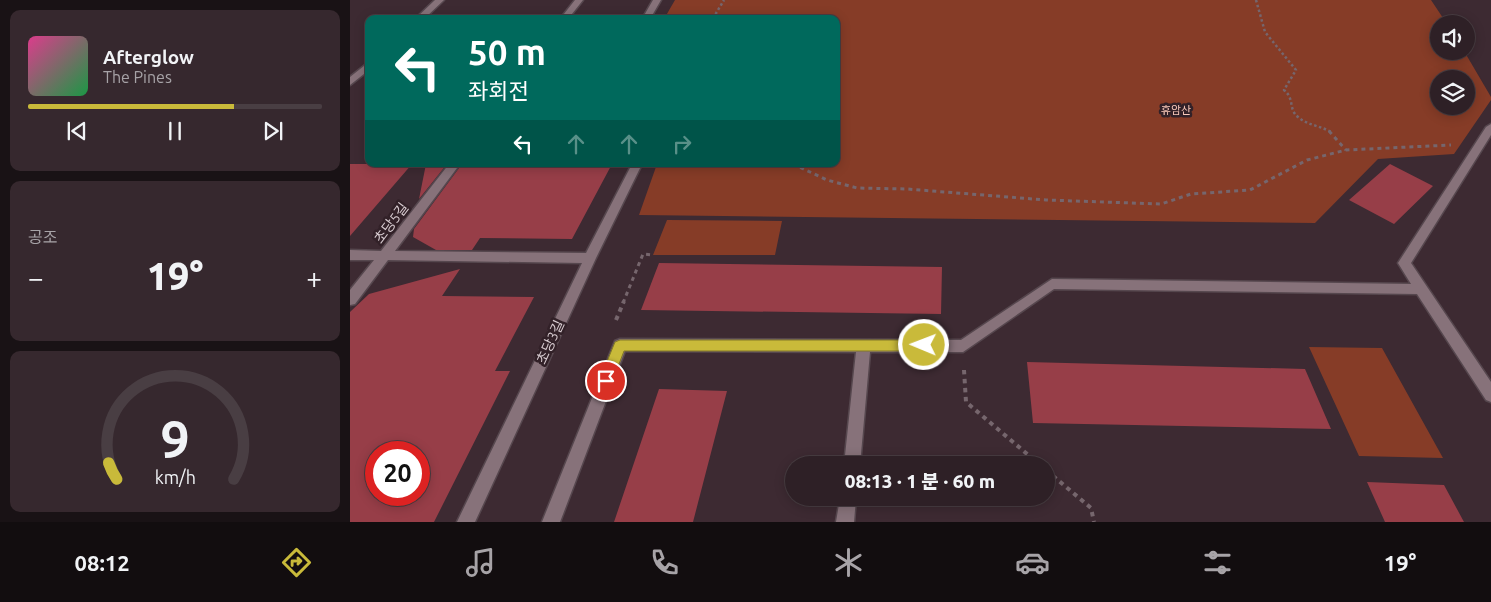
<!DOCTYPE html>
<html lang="ko">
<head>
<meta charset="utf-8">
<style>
	body { margin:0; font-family:Ubuntu,"Noto Sans KR",sans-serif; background:#36282e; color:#f1f3f6; height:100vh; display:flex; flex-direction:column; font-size:19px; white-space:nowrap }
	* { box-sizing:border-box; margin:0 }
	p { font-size:16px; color:#a7a3a7 }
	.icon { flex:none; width:28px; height:28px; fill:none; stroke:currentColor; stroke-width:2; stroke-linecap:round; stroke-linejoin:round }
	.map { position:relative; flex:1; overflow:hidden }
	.drawer { display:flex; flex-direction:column; gap:10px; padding:10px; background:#191215; width:350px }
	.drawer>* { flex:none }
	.banner { position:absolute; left:15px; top:15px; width:475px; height:152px; border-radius:10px; box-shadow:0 2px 12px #0003,0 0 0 1px #493e43; background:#00695c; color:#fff; overflow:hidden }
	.controls { position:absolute; left:1080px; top:15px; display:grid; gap:10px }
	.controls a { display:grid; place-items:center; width:45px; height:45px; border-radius:50%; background:#2e2026; box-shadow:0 2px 12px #0003,0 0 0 1px #493e43; font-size:25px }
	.speed { position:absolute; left:15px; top:441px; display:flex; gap:10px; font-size:25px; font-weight:700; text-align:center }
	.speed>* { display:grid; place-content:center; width:65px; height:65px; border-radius:50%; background:#2e2026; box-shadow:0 2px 12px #0003,0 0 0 1px #493e43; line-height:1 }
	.speed .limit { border:8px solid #d22; background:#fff; color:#111 }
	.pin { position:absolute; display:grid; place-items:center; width:42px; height:42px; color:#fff; margin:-21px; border:2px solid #fff; border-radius:50%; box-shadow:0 1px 5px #0007 }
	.me { position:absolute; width:55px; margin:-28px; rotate:271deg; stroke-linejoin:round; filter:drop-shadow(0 0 4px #0008) }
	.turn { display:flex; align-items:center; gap:18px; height:105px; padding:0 20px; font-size:22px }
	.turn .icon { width:65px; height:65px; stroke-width:2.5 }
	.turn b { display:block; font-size:35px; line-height:42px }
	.lanes { display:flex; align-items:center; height:48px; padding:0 20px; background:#0003; justify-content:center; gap:25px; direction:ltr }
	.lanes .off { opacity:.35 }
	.big { font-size:38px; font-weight:800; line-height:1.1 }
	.drawer .card { flex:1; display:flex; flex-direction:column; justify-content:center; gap:8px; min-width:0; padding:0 18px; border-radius:10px; background:#36282e }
	.drawer .dial { align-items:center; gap:0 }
	.dial svg { height:130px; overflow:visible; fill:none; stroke:#493e43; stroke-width:7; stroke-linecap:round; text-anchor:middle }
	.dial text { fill:#f1f3f6; stroke:none }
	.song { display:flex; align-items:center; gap:15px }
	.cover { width:60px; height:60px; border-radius:8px; background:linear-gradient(135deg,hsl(330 70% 55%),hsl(140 70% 35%)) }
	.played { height:5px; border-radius:2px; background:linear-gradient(90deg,#c9ba3a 70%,#493e43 70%) }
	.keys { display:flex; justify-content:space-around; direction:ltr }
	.heat { display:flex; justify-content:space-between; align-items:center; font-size:28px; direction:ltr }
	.trip { position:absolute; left:435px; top:456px; width:270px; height:50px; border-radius:25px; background:#2e2026; box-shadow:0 2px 12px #0003,0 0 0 1px #493e43; font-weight:800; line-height:50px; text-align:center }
	.tabs { display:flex; height:80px; justify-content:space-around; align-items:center; background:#120d0f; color:#a7a3a7 }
	.tabs .icon { width:35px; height:35px }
	.tabs .selected { color:#c9ba3a }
	.tabs b { font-size:22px; color:#f1f3f6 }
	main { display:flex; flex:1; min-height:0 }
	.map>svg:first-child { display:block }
	.green { fill:#863c27; fill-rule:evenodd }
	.building { fill:#973e48; fill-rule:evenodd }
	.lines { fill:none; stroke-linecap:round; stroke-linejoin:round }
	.minor-casing { stroke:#56474e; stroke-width:3 }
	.path-far2 { stroke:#76666d; stroke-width:2.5; stroke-dasharray:2.5 2.5; stroke-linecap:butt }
	.path-far1 { stroke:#76666d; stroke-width:3; stroke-dasharray:4 4; stroke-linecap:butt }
	.path { stroke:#76666d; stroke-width:4; stroke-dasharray:4.5 4.5; stroke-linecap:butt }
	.minor { fill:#87727a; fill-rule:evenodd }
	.route { fill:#c9ba3a; stroke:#837926 }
	.labels { text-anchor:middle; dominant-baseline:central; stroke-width:5; stroke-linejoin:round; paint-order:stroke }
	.far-park-label { font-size:11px; fill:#fccbbc; stroke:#322128 }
	.street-label { font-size:14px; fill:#d9cdd2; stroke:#322128 }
</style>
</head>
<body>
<main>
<section class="drawer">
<div class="card">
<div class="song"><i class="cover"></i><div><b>Afterglow</b><p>The Pines</p></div></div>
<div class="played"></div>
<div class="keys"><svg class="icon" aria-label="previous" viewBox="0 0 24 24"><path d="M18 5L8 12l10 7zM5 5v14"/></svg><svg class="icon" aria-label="pause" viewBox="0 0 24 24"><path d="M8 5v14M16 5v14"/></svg><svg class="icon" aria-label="next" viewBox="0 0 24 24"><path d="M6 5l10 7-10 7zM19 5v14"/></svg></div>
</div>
<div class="card"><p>공조</p>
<div class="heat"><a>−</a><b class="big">19°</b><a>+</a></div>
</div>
<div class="card dial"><svg viewBox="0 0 100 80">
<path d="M14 69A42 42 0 1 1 86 69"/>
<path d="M14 69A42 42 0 0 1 9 59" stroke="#c9ba3a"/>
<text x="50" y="56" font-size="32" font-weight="700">9</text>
<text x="50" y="72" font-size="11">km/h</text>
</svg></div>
</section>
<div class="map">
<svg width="1141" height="522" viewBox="0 0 1141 522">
	<rect width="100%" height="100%" fill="#3d2a32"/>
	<!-- green -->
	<path class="green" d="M325,0H1081L1097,24H1089V51H1114L1141,97V100L1104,154L1028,159L965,223L289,215L307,164H486V19H314ZM1089,79H1116V106H1089Z
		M317,220L432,221L425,255H303Z
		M959,347L1032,348L1093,458L1009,456Z"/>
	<!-- building -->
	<path class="building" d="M0,164H62L0,236Z
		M76,164H97L69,199Z
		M112,164H262L222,239L130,238L122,250H86L63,237L64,229Z
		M1040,164L1083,186L1044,224L999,200Z
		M309,263L592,267L591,314L291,310Z
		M110,269L92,296L184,297L145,371H160L84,522H0V312L19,294ZM26,452H69V495H26Z
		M677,362L955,369L981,429L683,423Z
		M309,389L377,391L343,522H264Z
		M1017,482L1094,485L1114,522H1035Z"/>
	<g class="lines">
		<!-- minor casing -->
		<g class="minor-casing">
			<path id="minor" d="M85,0H94L74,19H65Z
				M225,0H233L218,19H210Z
				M303,0H311L300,19H292Z
				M19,62V70L0,85V77Z
				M1141,124V135L1061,263L1141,382V402L1136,400L1067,294L704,289L613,352H520L510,465H494L506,352L275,351L210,522H192L265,341L270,339L611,340L702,279L1061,284L1048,263L1136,127Z
				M99,164H110L45,251L236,253L282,164H292L246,258L125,522H107L232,263L38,260L5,304L0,305V290L24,260H0V250L31,251Z
				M490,498H506L504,522H486Z"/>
		</g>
		<!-- path-far2 -->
		<path class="path-far2" d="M906,0L915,32L946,70L934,90C945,99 938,109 948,117C957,125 971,126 981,132
			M365,19V15L374,0"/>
		<!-- path-far1 -->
		<path class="path-far1" d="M979,131L996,150
			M443,164L477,180L507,188L557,189L696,200L811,204L841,194L900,190L957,160L996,150L1101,145
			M273,303L293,254L303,255"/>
		<!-- path -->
		<path class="path" d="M266,320L274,301
			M614,370L616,402L690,465
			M696,470L741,508L744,522"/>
		<!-- minor -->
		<use href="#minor" class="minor"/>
	</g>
	<!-- route -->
	<path class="route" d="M270,340H574L578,342L580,345L578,349L574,351H274L261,385L256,387L251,385L249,381L265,342Z"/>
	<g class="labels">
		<!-- far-park labels -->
		<g class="far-park-label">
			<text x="826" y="110">휴암산</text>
		</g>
		<!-- street labels -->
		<g class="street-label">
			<text transform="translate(41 223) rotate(-53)">초당5길</text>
			<text transform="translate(200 342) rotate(-65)">초당3길</text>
		</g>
	</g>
</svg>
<div class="controls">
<a><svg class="icon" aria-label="sound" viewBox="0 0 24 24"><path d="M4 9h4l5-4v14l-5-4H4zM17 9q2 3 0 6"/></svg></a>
<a><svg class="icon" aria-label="layers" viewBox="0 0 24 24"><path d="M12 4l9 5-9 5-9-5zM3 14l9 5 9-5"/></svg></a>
</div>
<div class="speed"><div class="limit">20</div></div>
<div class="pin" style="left:256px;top:381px;background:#d93025"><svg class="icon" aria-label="arrive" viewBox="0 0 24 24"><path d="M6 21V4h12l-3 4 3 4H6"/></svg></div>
<svg class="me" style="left:574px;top:345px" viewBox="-20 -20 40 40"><circle r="17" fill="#c9ba3a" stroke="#fff" stroke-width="3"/><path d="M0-11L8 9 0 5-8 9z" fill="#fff"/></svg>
<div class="trip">08:13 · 1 분 · 60 m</div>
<div class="banner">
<div class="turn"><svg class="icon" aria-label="left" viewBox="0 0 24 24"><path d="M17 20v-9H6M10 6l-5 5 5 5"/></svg><div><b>50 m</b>좌회전</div></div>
<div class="lanes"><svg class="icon" aria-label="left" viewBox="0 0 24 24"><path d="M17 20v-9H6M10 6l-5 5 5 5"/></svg><svg class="icon off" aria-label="ahead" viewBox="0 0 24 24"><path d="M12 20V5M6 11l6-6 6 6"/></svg><svg class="icon off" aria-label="ahead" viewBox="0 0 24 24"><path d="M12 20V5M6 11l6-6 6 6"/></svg><svg class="icon off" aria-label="right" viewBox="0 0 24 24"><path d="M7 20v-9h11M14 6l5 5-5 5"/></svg></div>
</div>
</div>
</main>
<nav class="tabs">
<b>08:12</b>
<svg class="icon selected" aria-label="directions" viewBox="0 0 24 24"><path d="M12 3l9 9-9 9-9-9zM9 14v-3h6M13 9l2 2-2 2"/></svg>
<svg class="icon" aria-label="music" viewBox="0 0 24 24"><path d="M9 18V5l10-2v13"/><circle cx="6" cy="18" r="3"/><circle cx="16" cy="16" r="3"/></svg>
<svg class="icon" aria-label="phone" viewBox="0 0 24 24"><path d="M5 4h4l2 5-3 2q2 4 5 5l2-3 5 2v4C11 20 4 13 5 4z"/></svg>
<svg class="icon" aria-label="climate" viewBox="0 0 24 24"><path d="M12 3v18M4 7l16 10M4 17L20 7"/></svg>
<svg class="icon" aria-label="car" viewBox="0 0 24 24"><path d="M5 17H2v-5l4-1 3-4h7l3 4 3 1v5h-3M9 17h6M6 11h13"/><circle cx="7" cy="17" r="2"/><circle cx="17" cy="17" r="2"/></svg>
<svg class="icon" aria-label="filters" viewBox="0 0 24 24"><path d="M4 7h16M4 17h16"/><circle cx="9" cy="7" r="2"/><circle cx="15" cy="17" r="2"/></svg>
<b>19°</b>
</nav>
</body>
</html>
